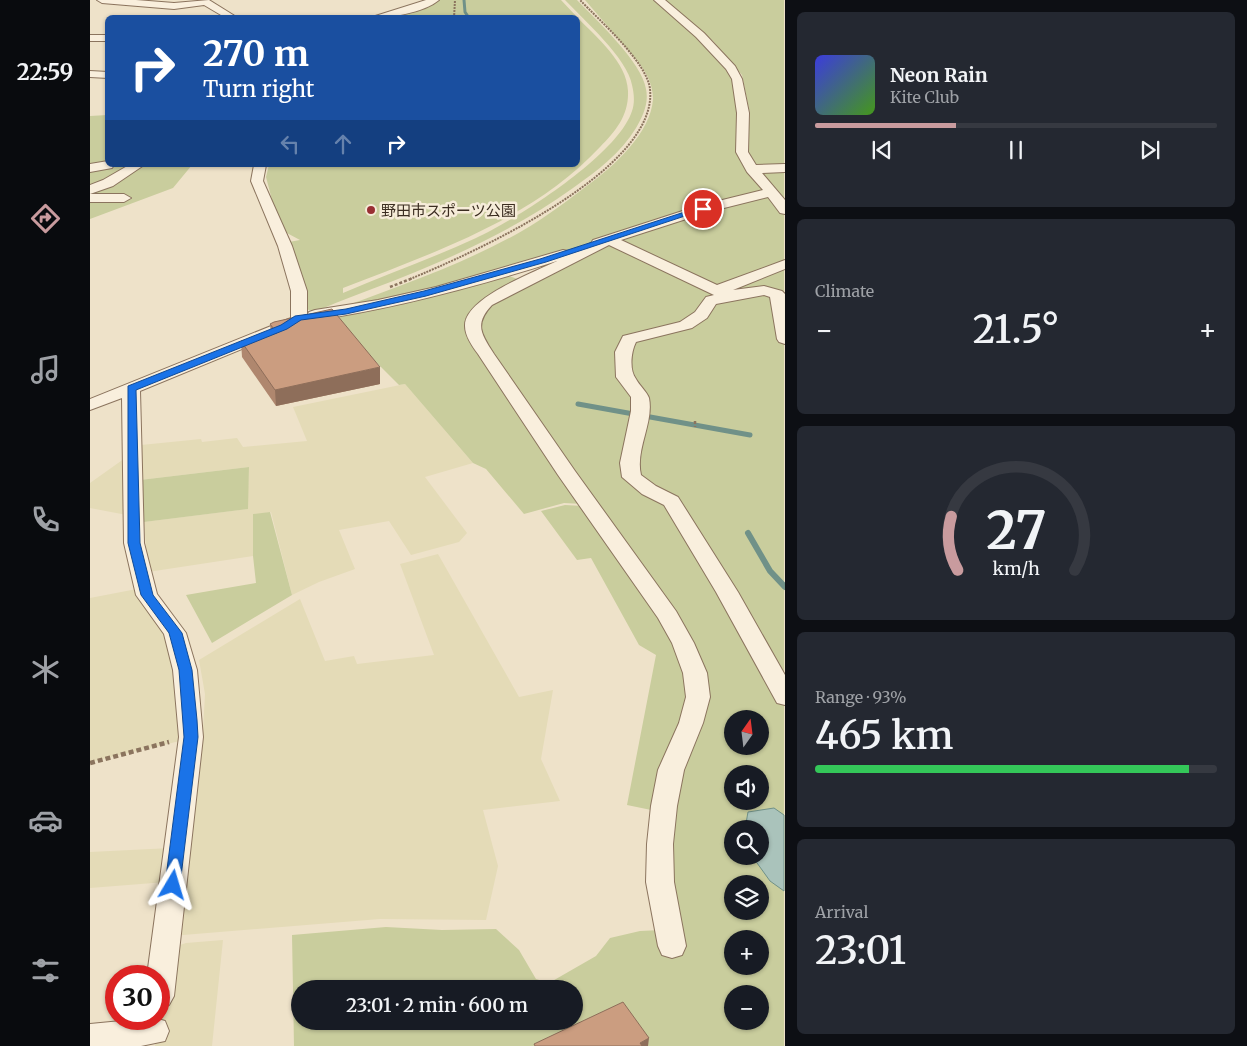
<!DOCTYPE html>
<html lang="en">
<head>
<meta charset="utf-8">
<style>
	body { margin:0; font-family:Merriweather,"Noto Sans JP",serif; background:#242831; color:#f1f3f6; height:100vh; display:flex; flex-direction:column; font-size:19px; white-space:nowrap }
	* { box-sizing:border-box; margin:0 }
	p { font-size:16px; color:#9ea1a6 }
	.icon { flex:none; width:28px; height:28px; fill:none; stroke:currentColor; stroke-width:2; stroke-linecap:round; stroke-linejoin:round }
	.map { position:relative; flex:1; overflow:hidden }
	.panel { display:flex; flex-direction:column; gap:12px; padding:12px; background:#0d0f14; width:462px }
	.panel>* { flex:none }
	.guide { position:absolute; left:15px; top:15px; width:475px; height:152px; border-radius:8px; box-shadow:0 1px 4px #0004; background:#1a4fa0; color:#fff; overflow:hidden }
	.needle { width:32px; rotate:14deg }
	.controls { position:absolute; left:634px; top:710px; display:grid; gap:10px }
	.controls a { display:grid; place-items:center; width:45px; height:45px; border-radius:50%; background:#171b24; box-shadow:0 1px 4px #0004; font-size:25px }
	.speed { position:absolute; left:15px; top:965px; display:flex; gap:10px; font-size:25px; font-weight:700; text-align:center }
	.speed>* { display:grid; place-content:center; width:65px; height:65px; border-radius:50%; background:#171b24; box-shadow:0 1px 4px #0004; line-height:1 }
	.speed .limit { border:8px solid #d22; background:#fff; color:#111 }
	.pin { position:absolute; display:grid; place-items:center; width:42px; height:42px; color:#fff; margin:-21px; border:2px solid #fff; border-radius:50%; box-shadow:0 1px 5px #0007 }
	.me { position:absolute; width:55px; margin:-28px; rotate:7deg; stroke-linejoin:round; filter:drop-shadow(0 0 4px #0008) }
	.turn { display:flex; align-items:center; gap:18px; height:105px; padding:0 15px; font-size:22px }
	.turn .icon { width:65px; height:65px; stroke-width:2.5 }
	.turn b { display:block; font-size:35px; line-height:42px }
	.lanes { display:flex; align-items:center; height:48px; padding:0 15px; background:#0003; justify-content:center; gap:25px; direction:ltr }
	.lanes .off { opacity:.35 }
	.big { font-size:38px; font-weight:600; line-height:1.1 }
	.panel .card { flex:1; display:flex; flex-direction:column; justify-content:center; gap:8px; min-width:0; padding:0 18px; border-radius:8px; background:#242831 }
	.panel .dial { align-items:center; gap:0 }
	.dial svg { height:130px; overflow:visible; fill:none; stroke:#363941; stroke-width:7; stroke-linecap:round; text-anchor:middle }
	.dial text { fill:#f1f3f6; stroke:none }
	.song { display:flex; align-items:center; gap:15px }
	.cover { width:60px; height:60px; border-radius:8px; background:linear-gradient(135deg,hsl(240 70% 55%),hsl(100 70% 35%)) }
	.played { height:5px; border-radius:2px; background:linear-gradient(90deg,#c99b9e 35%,#363941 35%) }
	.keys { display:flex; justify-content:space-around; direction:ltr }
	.heat { display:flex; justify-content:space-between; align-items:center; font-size:28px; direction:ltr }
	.charge { height:8px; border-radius:4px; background:linear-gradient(90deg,#34c759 93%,#363941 0) }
	.trip { position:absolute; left:201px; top:980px; width:292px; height:50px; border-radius:25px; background:#171b24; box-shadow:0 1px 4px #0004; font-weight:600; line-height:50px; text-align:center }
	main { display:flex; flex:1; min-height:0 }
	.tabs { display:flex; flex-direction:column; width:90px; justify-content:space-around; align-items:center; background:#090b0e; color:#9ea1a6 }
	.tabs .icon { width:35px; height:35px }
	.tabs .active { color:#c99b9e }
	.tabs b { font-size:22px; color:#f1f3f6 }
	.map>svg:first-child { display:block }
	.farmland { fill:#e4dbb7 }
	.green { fill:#c9cd9d; fill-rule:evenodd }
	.water { fill:#aac3bb; stroke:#709188 }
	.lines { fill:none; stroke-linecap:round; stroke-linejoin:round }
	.stream-far2 { stroke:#709188; stroke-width:3 }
	.stream-far1 { stroke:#709188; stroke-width:5 }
	.stream { stroke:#709188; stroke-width:6 }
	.minor-casing { stroke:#8b745e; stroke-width:2 }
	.path-far2 { stroke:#8b745e; stroke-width:2; stroke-dasharray:2 1; stroke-linecap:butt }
	.path-far1 { stroke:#8b745e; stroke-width:2.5; stroke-dasharray:3 2; stroke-linecap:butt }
	.path { stroke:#8b745e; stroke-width:4.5; stroke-dasharray:5 3; stroke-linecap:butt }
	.minor { fill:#f9efdd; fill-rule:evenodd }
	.wall { fill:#af876e }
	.shaded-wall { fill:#8e6e5a }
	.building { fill:#cb9d80; stroke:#8e6e5a }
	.route { fill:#1a73e8; stroke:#114b97 }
	.poi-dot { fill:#992f33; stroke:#f6ecd9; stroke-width:2 }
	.labels { text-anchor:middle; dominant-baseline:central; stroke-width:5; stroke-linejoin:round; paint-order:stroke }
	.far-poi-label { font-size:15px; fill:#3b2d21; stroke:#f6ecd9; text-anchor:start }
</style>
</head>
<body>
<main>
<nav class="tabs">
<b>22:59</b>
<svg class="icon active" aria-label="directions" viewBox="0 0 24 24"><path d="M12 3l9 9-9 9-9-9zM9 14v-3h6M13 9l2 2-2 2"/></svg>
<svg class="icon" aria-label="music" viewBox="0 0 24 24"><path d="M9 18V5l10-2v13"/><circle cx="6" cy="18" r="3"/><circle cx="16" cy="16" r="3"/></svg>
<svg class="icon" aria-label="phone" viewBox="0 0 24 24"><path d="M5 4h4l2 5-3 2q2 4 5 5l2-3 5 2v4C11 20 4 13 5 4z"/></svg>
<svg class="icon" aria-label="climate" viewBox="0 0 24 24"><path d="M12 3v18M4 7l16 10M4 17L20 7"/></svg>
<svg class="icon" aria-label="car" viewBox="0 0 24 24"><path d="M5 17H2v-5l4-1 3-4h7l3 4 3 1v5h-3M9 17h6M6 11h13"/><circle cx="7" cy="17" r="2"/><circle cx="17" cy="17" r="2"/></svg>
<svg class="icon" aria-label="filters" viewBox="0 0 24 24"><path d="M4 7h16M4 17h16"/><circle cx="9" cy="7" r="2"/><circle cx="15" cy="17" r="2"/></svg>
</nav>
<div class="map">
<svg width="695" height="1046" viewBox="0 0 695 1046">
	<rect width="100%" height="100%" fill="#eee2c9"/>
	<!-- farmland -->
	<path class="farmland" d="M315,384L383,463L335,477L377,533L369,542L321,555L299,521L249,530L265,569L229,582L202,595L181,512L163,515V556L58,572L54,522L157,509L159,467L50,480L51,445L111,439L112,442L147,438L153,447L217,441L203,407Z
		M38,456L42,516L0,508V483Z
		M348,554L429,697L463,690L451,759L470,801L393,810L408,866L396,920L290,919L93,935L86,933L94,853L113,731L115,694L109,660L210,599L235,661L264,656L267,664L344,655L310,564Z
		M52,588L86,646L90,741L0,762V598Z
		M81,848L76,882L0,888V852Z
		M133,940L122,1046H65L84,947L96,943Z"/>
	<!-- green -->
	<path class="green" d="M347,0H471L487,17H287Z
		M475,0H487C506,20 552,62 556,89C559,103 553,116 546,128C531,153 507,171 483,188C430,226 373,253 313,277C283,289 253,299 225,312L216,309V288L199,242L210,240L195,232L187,219L176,177L179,165H488V18C506,37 537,62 538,91C539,115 526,131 510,147C443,219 343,253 253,288V293C297,274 343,258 386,238C427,219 528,155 542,111C545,103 544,93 542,85C538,59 493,19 475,0Z
		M495,0H567L608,35L641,72L650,114L647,144L676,190C575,218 478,254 377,280C331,292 285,302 239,312C304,288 372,265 432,231C456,217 477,201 498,185C523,167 561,133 563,99C563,83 555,70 545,58Z
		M575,0H694V167H665L656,151L660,114L652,75L623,41Z
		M17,115L18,165H102L83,188L0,219V116Z
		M694,169V205L667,171Z
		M681,195L694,215V261L628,288L524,240L595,216Z
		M515,243L626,294L694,265V1046H204L202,935L296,927L352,930L406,929L429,950L446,979L459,983L506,956L520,938L550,931L571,930L579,822L613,681L387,334L396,307ZM642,719H670V746H642ZM642,774H670V801H642ZM642,829H670V856H642ZM642,884H670V911H642ZM642,939H670V966H642ZM210,989H485V1021H210ZM642,994H670V1021H642Z
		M417,275L430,280L377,319L493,504L474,503L434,514L396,469L383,463L315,384L309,385L246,322L243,315Z
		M159,467L158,509L54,522L50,480Z
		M475,505L493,506L578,628L600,685L566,811L537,805L566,655L549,645L501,558L487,560L451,511Z
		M180,512L202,595L122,643L96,595L166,583L163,556V514Z"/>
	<!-- water -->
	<path class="water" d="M684,808L694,815V891L680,881L662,856H670V829H655L658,812Z"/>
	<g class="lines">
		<!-- stream-far2 -->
		<path class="stream-far2" d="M374,0L375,12L379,18"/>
		<!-- stream-far1 -->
		<path class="stream-far1" d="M488,404L660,435"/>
		<!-- stream -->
		<path class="stream" d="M658,533L680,571L695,587"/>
		<!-- minor casing -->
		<g class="minor-casing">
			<path id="minor" d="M7,0H46L84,3L119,0L148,18H136L114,5L84,9L12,3Z
				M336,0H349C334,13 298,18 279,18Z
				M564,0H575L614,33L645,66L652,79L659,113L658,152L666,165L695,164V172L672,173L695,200V214L690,213L678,197L618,212L531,240L627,285L695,260V269L643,290L674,286L692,291L695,294V344L689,342L687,339L680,297L674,295L626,304L617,318L602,328L546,342C541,352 539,370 546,379C549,385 557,392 559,398C564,423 545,449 551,475L566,486L588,497L648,592L695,675V705L687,703L626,592L574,505L552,494L532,477L530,463L541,411V397L526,377L525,352L533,336L590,322L605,312L616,297L624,295L519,245L402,305C384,324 391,334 404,354L485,471L586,611L604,643L617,673L620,697L613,723L594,770L587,806L583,844L584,882L596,946L592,955L582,958L572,955L568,946L556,882L557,844L561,806L568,770L589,723L596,697L593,673L582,643L568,618L468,475L388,354C382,346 375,336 375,326C374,298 445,272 467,261C388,286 308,308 225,320L219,318L217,315L219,312L225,310L288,300L346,287L473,250L478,251L480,254L501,243L503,240L608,206L673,190L657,172L646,152L647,113L642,79L636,69L606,37Z
				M0,35H18V41H0Z
				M0,71L18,72V78L0,77Z
				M18,161V165H24L22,168L0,172V164Z
				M39,165H54L23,186L0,194V185L13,180Z
				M164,165H176L173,181L202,246L217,291V318L210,325L50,391L54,543L67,594L96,633L107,670L113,737L84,996L79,1005L69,1009V976H57L89,737L83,670L74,634L46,595L34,543L32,398L0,410V399L201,318V291L188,246L161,181Z
				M0,194H34L41,198L34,202H0Z
				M52,1019H68L75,1021L79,1031L75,1041L51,1046H0V1024Z"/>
		</g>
		<!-- path-far2 -->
		<path class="path-far2" d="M364,18L365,0
			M320,279C381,254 569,170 560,89C557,62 509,20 490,0"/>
		<!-- path-far1 -->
		<path class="path-far1" d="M300,287L323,278
			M605,421V427"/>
		<!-- path -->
		<path class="path" d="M0,763L79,742"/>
		<!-- minor -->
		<use href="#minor" class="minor"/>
	</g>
	<!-- wall -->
	<path class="wall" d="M180,324L290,384L186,406L152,357L151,341L181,335Z"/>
	<!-- shaded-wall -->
	<path class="shaded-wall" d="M290,367V384L186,406L185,390Z
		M559,1038L558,1046H549L550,1043Z"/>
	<!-- building -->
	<path class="building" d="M242,309L290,367L185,390L151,341L187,333L180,324L184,322Z
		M533,1002L559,1038L550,1043L552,1046H445L444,1044Z"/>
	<!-- route -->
	<path class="route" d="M610,207L616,209L456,262L336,296L256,314L211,320L197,329L46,390L50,543L63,595L92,633L102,670L107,720L108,737L90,885L88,889L83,891L77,889L75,885L94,737L89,670L79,633L51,595L38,543V386L191,325L205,316L256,309L334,291L450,259Z"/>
	<!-- markers -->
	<circle class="poi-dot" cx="281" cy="210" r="5"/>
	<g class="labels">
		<!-- far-poi labels -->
		<g class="far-poi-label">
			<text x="291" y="210">野田市スポーツ公園</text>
		</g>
	</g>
</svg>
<div class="controls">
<a><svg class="needle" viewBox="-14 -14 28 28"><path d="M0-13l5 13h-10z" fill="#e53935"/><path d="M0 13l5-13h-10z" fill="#9ea1a6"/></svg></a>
<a><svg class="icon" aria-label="sound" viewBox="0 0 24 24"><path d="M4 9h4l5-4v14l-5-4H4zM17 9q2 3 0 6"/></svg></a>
<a><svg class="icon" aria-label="search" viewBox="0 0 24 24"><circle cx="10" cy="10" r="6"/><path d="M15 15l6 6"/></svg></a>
<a><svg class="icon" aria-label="layers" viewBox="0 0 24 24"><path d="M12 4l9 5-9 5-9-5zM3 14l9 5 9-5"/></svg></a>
<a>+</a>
<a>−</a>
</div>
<div class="speed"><div class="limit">30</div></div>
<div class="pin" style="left:613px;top:209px;background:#d93025"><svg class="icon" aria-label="arrive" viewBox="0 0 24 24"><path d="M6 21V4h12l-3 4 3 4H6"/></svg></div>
<svg class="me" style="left:83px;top:885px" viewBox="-20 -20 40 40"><path d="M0-17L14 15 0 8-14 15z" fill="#1a73e8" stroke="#fff" stroke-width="4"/></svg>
<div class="trip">23:01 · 2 min · 600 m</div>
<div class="guide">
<div class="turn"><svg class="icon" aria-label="right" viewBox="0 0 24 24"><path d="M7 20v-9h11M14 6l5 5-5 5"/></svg><div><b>270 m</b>Turn right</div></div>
<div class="lanes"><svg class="icon off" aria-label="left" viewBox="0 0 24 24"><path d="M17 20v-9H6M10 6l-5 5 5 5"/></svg><svg class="icon off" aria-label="ahead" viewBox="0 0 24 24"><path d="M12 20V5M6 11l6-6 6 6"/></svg><svg class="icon" aria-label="right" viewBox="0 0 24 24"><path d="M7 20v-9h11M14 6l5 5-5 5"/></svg></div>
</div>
</div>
<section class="panel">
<div class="card">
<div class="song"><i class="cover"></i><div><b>Neon Rain</b><p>Kite Club</p></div></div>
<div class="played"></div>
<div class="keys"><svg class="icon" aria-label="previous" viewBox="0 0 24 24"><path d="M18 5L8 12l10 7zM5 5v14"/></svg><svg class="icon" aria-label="pause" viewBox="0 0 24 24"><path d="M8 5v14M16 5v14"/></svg><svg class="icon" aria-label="next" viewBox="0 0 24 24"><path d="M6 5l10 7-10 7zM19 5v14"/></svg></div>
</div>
<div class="card"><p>Climate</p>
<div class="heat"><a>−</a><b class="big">21.5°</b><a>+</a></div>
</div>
<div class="card dial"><svg viewBox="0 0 100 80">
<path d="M14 69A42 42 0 1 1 86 69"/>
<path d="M14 69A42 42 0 0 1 10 36" stroke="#c99b9e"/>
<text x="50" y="56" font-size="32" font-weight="700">27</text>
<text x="50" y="72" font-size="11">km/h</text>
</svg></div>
<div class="card"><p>Range · 93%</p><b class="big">465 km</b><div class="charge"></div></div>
<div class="card"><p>Arrival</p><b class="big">23:01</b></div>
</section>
</main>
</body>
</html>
